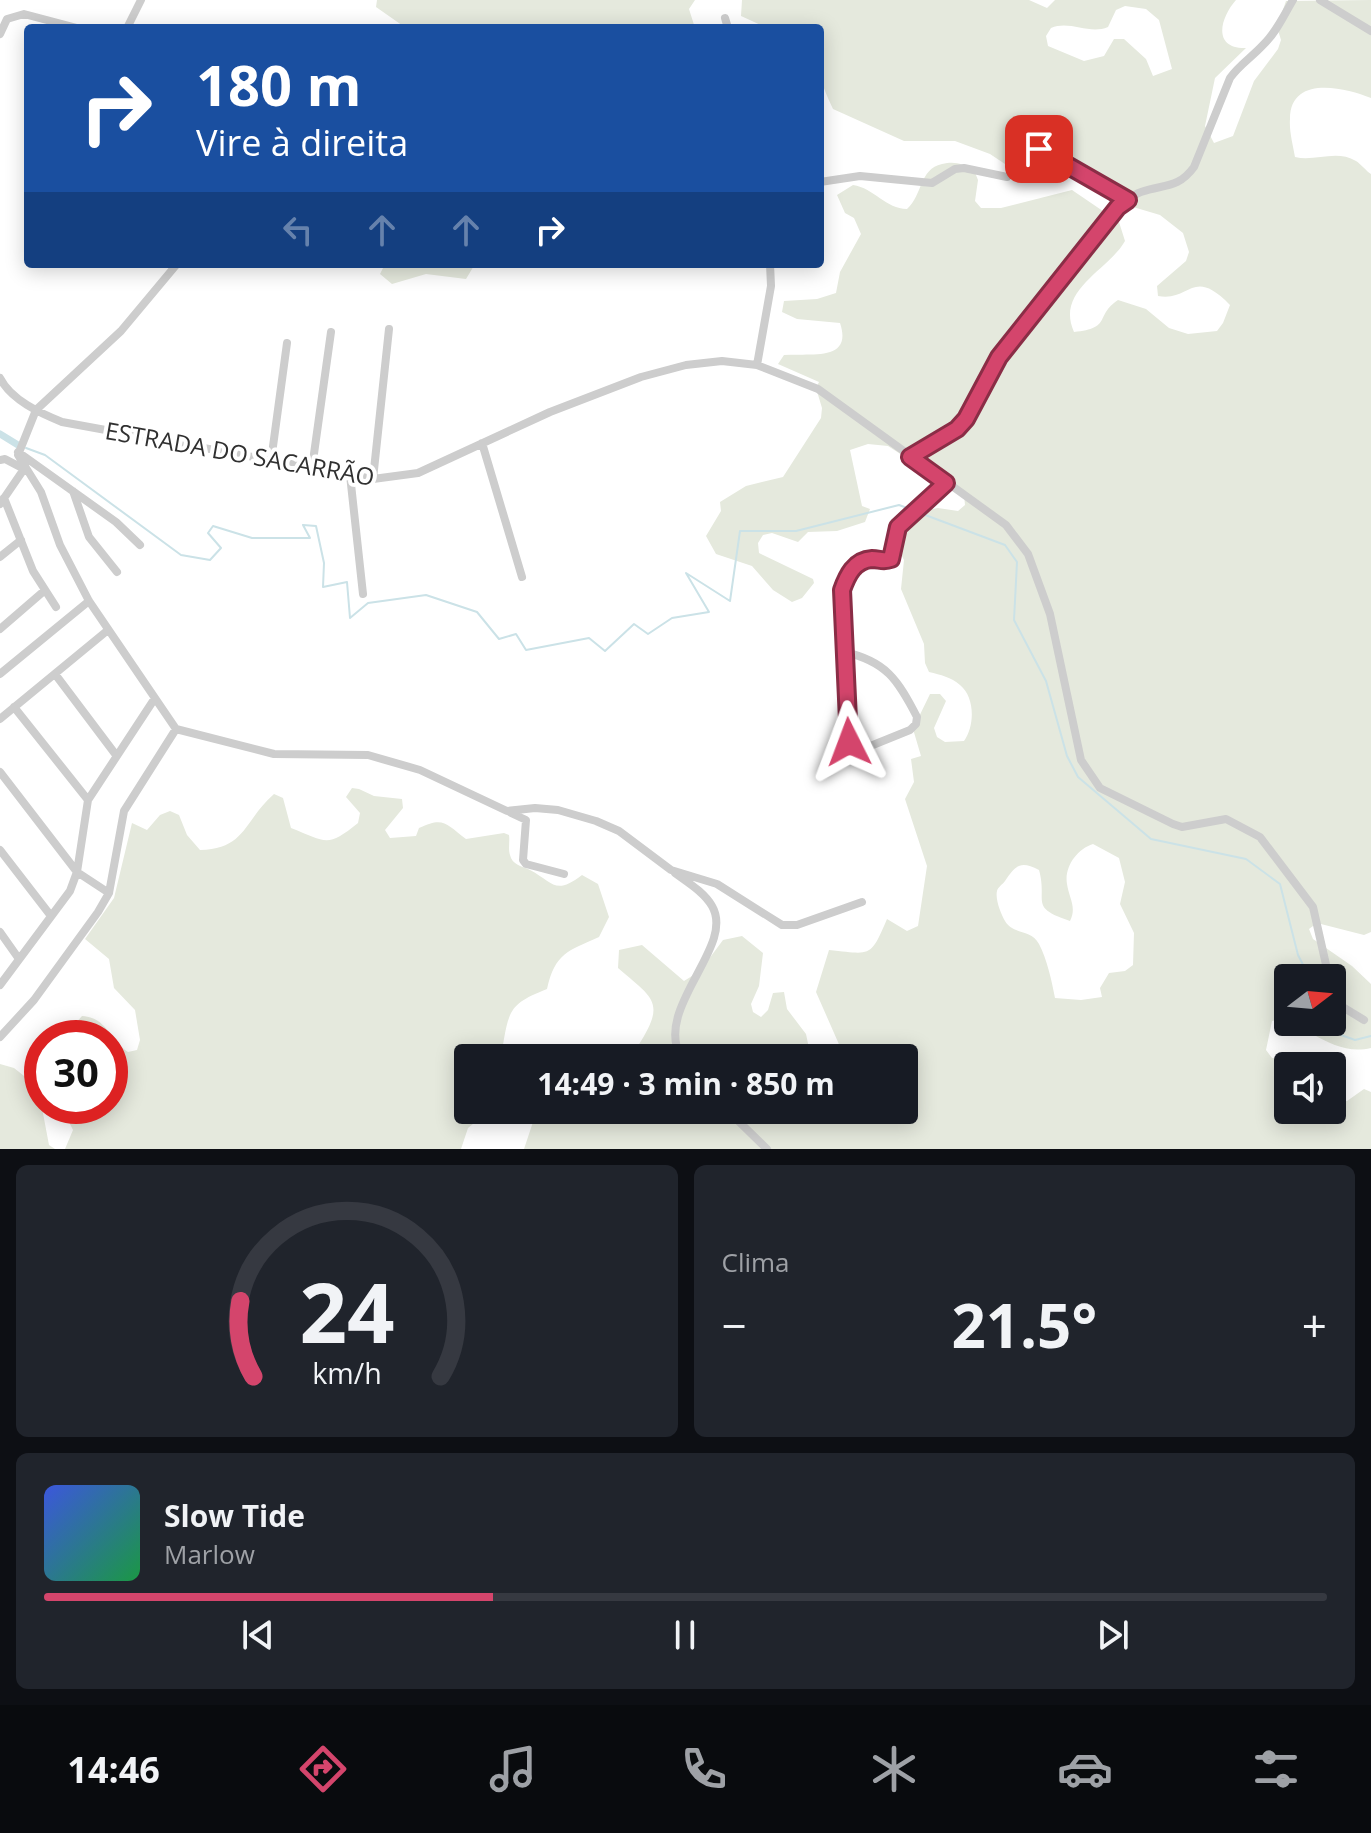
<!DOCTYPE html>
<html lang="pt">
<head>
<meta charset="utf-8">
<style>
	body { margin:0; font-family:"Open Sans",sans-serif; background:#20242c; color:#f1f3f6; height:100vh; display:flex; flex-direction:column; font-size:30px; white-space:nowrap }
	* { box-sizing:border-box; margin:0 }
	p { font-size:26px; color:#9ea1a6 }
	.icon { flex:none; width:44px; height:44px; fill:none; stroke:currentColor; stroke-width:2; stroke-linecap:round; stroke-linejoin:round }
	.map { position:relative; height:1149px; overflow:hidden }
	.panel { display:flex; flex-direction:column; gap:16px; padding:16px; background:#0d0f14; flex:1 }
	.panel>* { flex:none }
	.hud { position:absolute; left:24px; top:24px; width:800px; height:244px; border-radius:8px; box-shadow:0 4px 20px #0003; background:#1a4fa0; color:#fff; overflow:hidden }
	.needle { width:52px; rotate:74deg }
	.buttons { position:absolute; left:1274px; top:964px; display:grid; gap:16px }
	.buttons a { display:grid; place-items:center; width:72px; height:72px; border-radius:8px; background:#171b24; box-shadow:0 4px 20px #0003; font-size:40px }
	.speed { position:absolute; left:24px; top:1020px; display:flex; gap:16px; font-size:40px; font-weight:700; text-align:center }
	.speed>* { display:grid; place-content:center; width:104px; height:104px; border-radius:50%; background:#171b24; box-shadow:0 4px 20px #0003; line-height:1 }
	.speed .limit { border:12px solid #d22; background:#fff; color:#111 }
	.pin { position:absolute; display:grid; place-items:center; width:68px; height:68px; color:#fff; margin:-34px; border-radius:16px; box-shadow:0 4px 12px #0006 }
	.me { position:absolute; width:88px; margin:-44px; rotate:357deg; stroke-linejoin:round; filter:drop-shadow(0 0 6px #0008) }
	.turn { display:flex; align-items:center; gap:28px; height:168px; padding:0 40px; font-size:36px }
	.turn .icon { width:104px; height:104px; stroke-width:2.5 }
	.turn b { display:block; font-size:56px; line-height:68px }
	.lanes { display:flex; align-items:center; height:76px; padding:0 40px; background:#0003; justify-content:center; gap:40px; direction:ltr }
	.lanes .off { opacity:.35 }
	.big { font-size:60px; font-weight:700; line-height:1.1 }
	.panel .card { flex:1; display:flex; flex-direction:column; justify-content:center; gap:12px; min-width:0; padding:0 28px; border-radius:12px; background:#20242c }
	.panel .dial { align-items:center; gap:0 }
	.dial svg { height:208px; overflow:visible; fill:none; stroke:#363941; stroke-width:7; stroke-linecap:round; text-anchor:middle }
	.dial text { fill:#f1f3f6; stroke:none }
	.song { display:flex; align-items:center; gap:24px }
	.cover { width:96px; height:96px; border-radius:12px; background:linear-gradient(135deg,hsl(230 70% 55%),hsl(140 70% 35%)) }
	.played { height:8px; border-radius:4px; background:linear-gradient(90deg,#d4456c 35%,#363941 35%) }
	.keys { display:flex; justify-content:space-around; direction:ltr }
	.heat { display:flex; justify-content:space-between; align-items:center; font-size:44px; direction:ltr }
	.panel .tiles { flex:1; display:grid; gap:16px; grid-template-columns:1fr 1fr }
	.card:last-child { grid-column:span 2 }
	.trip { position:absolute; left:454px; top:1044px; width:464px; height:80px; border-radius:8px; background:#171b24; box-shadow:0 4px 20px #0003; font-weight:700; line-height:80px; text-align:center }
	.dock { display:flex; height:128px; justify-content:space-around; align-items:center; background:#090b0e; color:#9ea1a6 }
	.dock .icon { width:56px; height:56px }
	.dock .selected { color:#d4456c }
	.dock b { font-size:36px; color:#f1f3f6 }
	.map>svg:first-child { display:block }
	.green { fill:#e5e9dd; fill-rule:evenodd }
	.lines { fill:none; stroke-linecap:round; stroke-linejoin:round }
	.stream { stroke:#cbe2e7; stroke-width:2 }
	.canal { stroke:#cbe2e7; stroke-width:7 }
	.minor { stroke:#cdcdcd; stroke-width:8 }
	.route-casing { stroke:#8a2d46; stroke-width:20 }
	.route { stroke:#d4456c; stroke-width:14 }
	.labels { text-anchor:middle; dominant-baseline:central; stroke-width:8; stroke-linejoin:round; paint-order:stroke }
	.street-label { font-size:24px; fill:#303030; stroke:#fff }
</style>
</head>
<body>
<div class="map">
<svg width="1371" height="1149" viewBox="0 0 1371 1149">
	<rect width="100%" height="100%" fill="#fff"/>
	<!-- green -->
	<path class="green" d="M377,0H695L689,9L695,28H406L376,7Z
		M742,0H1029L1047,8L1055,0H1236C1220,18 1212,49 1246,48L1215,78L1205,126L1214,143L1233,136L1254,81L1278,49L1281,40L1277,27L1286,1L1371,0V98C1344,87 1290,75 1290,119C1289,131 1293,145 1295,157C1315,162 1336,149 1356,161C1361,164 1366,171 1371,174V932L1364,935L1317,923L1309,929L1313,939L1352,966L1371,984V1048C1329,1058 1301,1016 1272,1021L1266,1050L1272,1058L1320,1062L1326,1066H1288V1110H1332V1099L1338,1102L1347,1101L1364,1089L1371,1092V1149H524L537,1110H795L798,1117L817,1114L822,1110H904V1058H845L816,992L829,950C871,954 870,959 887,919L907,931L918,926L927,866L905,799L914,782L911,759L921,756L913,729L930,694H940L946,701L934,728L937,737L945,742L964,741C975,726 975,697 960,685C951,677 941,675 929,672L925,663L924,644L901,589L904,560L901,554H895L898,515L938,508L958,511L965,505L964,495L888,446L868,444L850,450L862,506L870,509L865,522L837,531L808,532L798,542L772,533L763,535L758,543L759,553L813,579L814,583L802,598L792,602L773,590L752,566L716,554L706,536L721,511L720,502L746,486L783,477L821,418L822,408L816,388L819,382L778,364L784,355C811,353 853,362 840,323L797,319L782,312L784,301L817,299L836,293L840,272L861,234L854,218L845,213L837,195L853,185C874,188 886,209 907,209C923,195 919,169 942,164C956,161 961,164 974,170L978,180L975,201L981,208H1001L1072,190L1119,222L1125,241C1109,270 1055,290 1074,332C1113,328 1094,316 1118,300L1146,309L1169,328L1188,334L1217,331L1223,323L1230,305C1192,266 1191,302 1158,296L1157,286L1186,261L1189,252L1183,233L1160,215L1123,204L1110,183H1097L1053,155L1034,153L1018,164H1005L990,154L955,141H904L833,109C824,89 815,73 824,51L820,48V28H767L741,16ZM1125,6L1146,9L1159,20L1172,69L1153,76L1146,59L1124,39H1114L1104,56L1084,61L1048,46L1046,36L1051,28C1070,20 1089,35 1108,27L1116,10ZM1093,844L1119,858L1125,882L1120,904L1134,933L1133,965L1125,971L1109,973L1100,988L1102,997L1081,1000L1055,998C1052,982 1047,959 1039,944C1031,929 1013,935 1005,921C1001,914 995,899 997,891C998,887 1002,885 1005,881C1015,866 1020,860 1039,870C1048,902 1028,907 1070,921C1077,907 1069,898 1067,884C1064,867 1077,849 1093,844ZM1288,978H1332V1022H1288Z
		M385,264H475L466,279L426,274L392,284L380,274Z
		M352,788L359,789L374,796L402,799L403,808L385,830L390,838L416,836L419,828C444,816 446,824 466,839L504,833L509,835C510,841 508,849 510,855C512,865 522,866 530,870C553,882 555,896 582,875L598,884L609,917L599,937C568,951 555,953 547,989C512,1003 509,1008 503,1045L519,1058H468V1110H490L468,1128L461,1149H65L73,1130L61,1106H110V1081L117,1074L118,1064L110,1059V1038H82L75,1024L82,1016C107,1017 110,1041 128,1052L137,1050L140,1040L135,1010L114,988L109,959L85,939L114,898L132,823L147,830L160,815L170,811L179,815L187,835L200,850C246,849 244,820 274,794L283,798L291,828C327,842 327,848 358,823L360,813L346,797Z
		M742,936L763,953L759,986L751,1004L753,1012L761,1017L768,1010L773,993L784,992L787,1009L806,1034L811,1058H643L638,1046C666,1002 654,999 618,968L619,950L642,945L684,981L700,971L723,940Z
		M0,1064L14,1068L38,1087L49,1145L55,1149H0Z"/>
	<g class="lines">
		<!-- stream -->
		<path class="stream" d="M26,448L45,455L181,555L210,560L221,548L208,533L213,526L252,538H310L303,525L316,526L324,563L323,587L347,582L350,618L368,603L426,595L477,612L499,639L516,634L526,650L589,638L605,651L634,624L648,634L672,618L709,612L686,573L730,601L740,531H796L899,505L910,509
			M920,513L1005,545L1017,562L1014,620L1046,681L1067,756L1078,777L1151,839L1246,859L1280,884L1298,955L1310,978
			M1332,1019L1341,1035L1355,1040L1371,1036"/>
		<!-- canal -->
		<path class="canal" d="M0,434L18,445"/>
		<!-- minor -->
		<path class="minor" d="M1320,0L1371,31
			M725,18L728,28
			M127,28L141,0
			M0,34L7,19L24,14L77,28
			M1039,149L1128,200
			M820,182L860,176L932,183L955,169L964,168L1007,177
			M177,264L121,331L36,410L18,455L41,492L60,545L89,601L176,729L274,754L368,755L420,770L507,811L535,808L558,810L596,821L619,831L671,870L717,884L782,925H797L862,902
			M757,365L771,286L770,264
			M0,378C11,400 40,413 62,422L373,479L418,473L550,412L641,377L686,365L722,361L757,365L818,389L1006,525L1028,554L1050,614L1081,760L1100,788L1173,824L1182,827L1226,819L1260,837L1313,907L1329,978
			M482,443L522,577
			M18,452L116,522L140,545
			M910,457L957,429L966,419L999,357L1118,207C1125,202 1132,195 1141,192C1164,184 1178,189 1194,167L1230,78C1239,65 1252,57 1263,45C1276,33 1284,15 1293,0
			M0,460L5,459L24,469L0,504
			M271,461L287,343
			M312,468L331,332
			M350,475L363,594
			M373,479L389,329
			M73,491L89,537L117,572
			M4,498L33,571L56,607
			M0,557L21,540
			M0,629L44,591
			M844,652C886,661 898,680 917,717L916,724L910,730L863,749L857,748L849,742L842,590L849,572L860,562L872,559L886,562L891,559L898,527L946,483
			M0,674L89,601
			M55,674L116,755
			M14,707L88,800
			M0,719L108,630
			M0,772L77,872L109,893
			M511,813L526,820L523,860L526,864L564,874
			M0,850L51,916
			M675,873C687,882 704,892 712,906C736,947 653,1007 681,1058
			M0,932L19,959
			M0,985L70,891L77,872L88,800L155,698
			M1332,990L1336,1003L1364,1020
			M0,1037L34,1000L98,912L109,893L124,811L176,729
			M727,1110L767,1149"/>
	</g>
	<g class="lines">
		<!-- route casing -->
		<g class="route-casing">
			<path id="route" d="M849,742L842,590C847,576 854,560 872,559C880,559 883,562 891,559L898,527L946,483L910,457L957,429L966,419L999,357L1118,207L1128,200L1039,149"/>
		</g>
		<!-- route -->
		<use href="#route" class="route"/>
	</g>
	<g class="labels">
		<!-- street labels -->
		<g class="street-label">
			<text transform="translate(240 453) rotate(10)">ESTRADA DO SACARRÃO</text>
		</g>
	</g>
</svg>
<div class="buttons">
<a><svg class="needle" viewBox="-14 -14 28 28"><path d="M0-13l5 13h-10z" fill="#e53935"/><path d="M0 13l5-13h-10z" fill="#9ea1a6"/></svg></a>
<a><svg class="icon" aria-label="sound" viewBox="0 0 24 24"><path d="M4 9h4l5-4v14l-5-4H4zM17 9q2 3 0 6"/></svg></a>
</div>
<div class="speed"><div class="limit">30</div></div>
<div class="pin" style="left:1039px;top:149px;background:#d93025"><svg class="icon" aria-label="arrive" viewBox="0 0 24 24"><path d="M6 21V4h12l-3 4 3 4H6"/></svg></div>
<svg class="me" style="left:849px;top:742px" viewBox="-20 -20 40 40"><path d="M0-17L14 15 0 8-14 15z" fill="#d4456c" stroke="#fff" stroke-width="4"/></svg>
<div class="trip">14:49 · 3 min · 850 m</div>
<div class="hud">
<div class="turn"><svg class="icon" aria-label="right" viewBox="0 0 24 24"><path d="M7 20v-9h11M14 6l5 5-5 5"/></svg><div><b>180 m</b>Vire à direita</div></div>
<div class="lanes"><svg class="icon off" aria-label="left" viewBox="0 0 24 24"><path d="M17 20v-9H6M10 6l-5 5 5 5"/></svg><svg class="icon off" aria-label="ahead" viewBox="0 0 24 24"><path d="M12 20V5M6 11l6-6 6 6"/></svg><svg class="icon off" aria-label="ahead" viewBox="0 0 24 24"><path d="M12 20V5M6 11l6-6 6 6"/></svg><svg class="icon" aria-label="right" viewBox="0 0 24 24"><path d="M7 20v-9h11M14 6l5 5-5 5"/></svg></div>
</div>
</div>
<section class="panel">
<div class="tiles">
<div class="card dial"><svg viewBox="0 0 100 80">
<path d="M14 69A42 42 0 1 1 86 69"/>
<path d="M14 69A42 42 0 0 1 9 40" stroke="#d4456c"/>
<text x="50" y="56" font-size="32" font-weight="700">24</text>
<text x="50" y="72" font-size="11">km/h</text>
</svg></div>
<div class="card"><p>Clima</p>
<div class="heat"><a>−</a><b class="big">21.5°</b><a>+</a></div>
</div>
<div class="card">
<div class="song"><i class="cover"></i><div><b>Slow Tide</b><p>Marlow</p></div></div>
<div class="played"></div>
<div class="keys"><svg class="icon" aria-label="previous" viewBox="0 0 24 24"><path d="M18 5L8 12l10 7zM5 5v14"/></svg><svg class="icon" aria-label="pause" viewBox="0 0 24 24"><path d="M8 5v14M16 5v14"/></svg><svg class="icon" aria-label="next" viewBox="0 0 24 24"><path d="M6 5l10 7-10 7zM19 5v14"/></svg></div>
</div>
</div>
</section>
<nav class="dock">
<b>14:46</b>
<svg class="icon selected" aria-label="directions" viewBox="0 0 24 24"><path d="M12 3l9 9-9 9-9-9zM9 14v-3h6M13 9l2 2-2 2"/></svg>
<svg class="icon" aria-label="music" viewBox="0 0 24 24"><path d="M9 18V5l10-2v13"/><circle cx="6" cy="18" r="3"/><circle cx="16" cy="16" r="3"/></svg>
<svg class="icon" aria-label="phone" viewBox="0 0 24 24"><path d="M5 4h4l2 5-3 2q2 4 5 5l2-3 5 2v4C11 20 4 13 5 4z"/></svg>
<svg class="icon" aria-label="climate" viewBox="0 0 24 24"><path d="M12 3v18M4 7l16 10M4 17L20 7"/></svg>
<svg class="icon" aria-label="car" viewBox="0 0 24 24"><path d="M5 17H2v-5l4-1 3-4h7l3 4 3 1v5h-3M9 17h6M6 11h13"/><circle cx="7" cy="17" r="2"/><circle cx="17" cy="17" r="2"/></svg>
<svg class="icon" aria-label="filters" viewBox="0 0 24 24"><path d="M4 7h16M4 17h16"/><circle cx="9" cy="7" r="2"/><circle cx="15" cy="17" r="2"/></svg>
</nav>
</body>
</html>
